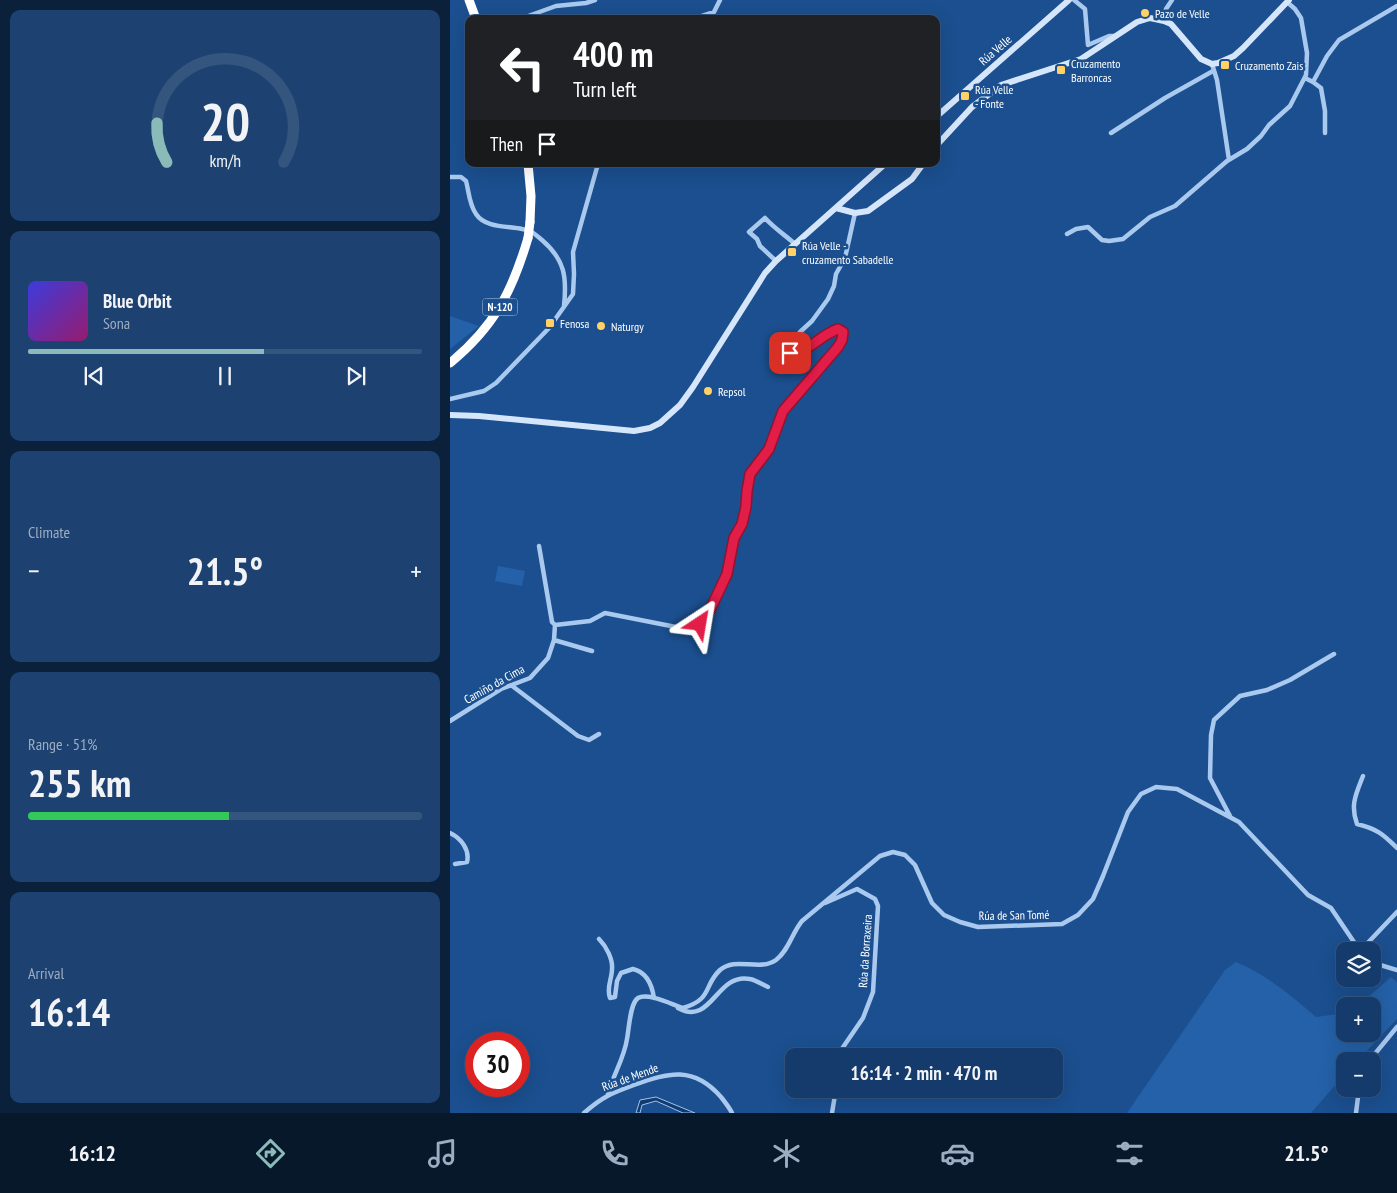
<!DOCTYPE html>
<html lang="en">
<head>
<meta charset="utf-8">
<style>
	body { margin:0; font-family:"PT Sans Narrow",sans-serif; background:#1d4271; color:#f1f3f6; height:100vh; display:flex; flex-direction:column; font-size:19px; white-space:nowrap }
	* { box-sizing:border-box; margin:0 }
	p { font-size:16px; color:#9dadc1 }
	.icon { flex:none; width:28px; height:28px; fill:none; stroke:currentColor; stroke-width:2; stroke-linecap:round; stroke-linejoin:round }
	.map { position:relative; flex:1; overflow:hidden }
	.side { display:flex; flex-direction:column; gap:10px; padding:10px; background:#0b203b; width:450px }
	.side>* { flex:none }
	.guide { position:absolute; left:15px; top:15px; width:475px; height:152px; border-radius:10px; box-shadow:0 5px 20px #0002,0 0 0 1px #33557e; background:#202124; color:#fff; overflow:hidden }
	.tools { position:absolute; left:886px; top:942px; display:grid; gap:10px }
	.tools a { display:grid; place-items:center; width:45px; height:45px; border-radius:10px; background:#143b6b; box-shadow:0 5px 20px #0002,0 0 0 1px #33557e; font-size:25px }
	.speed { position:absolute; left:15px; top:1032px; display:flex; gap:10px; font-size:25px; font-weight:700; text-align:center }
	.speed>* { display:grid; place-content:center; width:65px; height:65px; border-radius:50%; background:#143b6b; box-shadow:0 5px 20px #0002,0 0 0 1px #33557e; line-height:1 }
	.speed .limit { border:8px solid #d22; background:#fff; color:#111 }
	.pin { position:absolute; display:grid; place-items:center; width:42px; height:42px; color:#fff; margin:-21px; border-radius:10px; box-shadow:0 2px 8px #0006 }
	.me { position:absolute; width:55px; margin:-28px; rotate:33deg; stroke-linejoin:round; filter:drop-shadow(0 0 4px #0008) }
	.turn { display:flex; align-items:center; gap:18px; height:105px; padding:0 25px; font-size:22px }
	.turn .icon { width:65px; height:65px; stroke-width:2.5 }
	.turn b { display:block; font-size:35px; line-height:42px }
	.then { display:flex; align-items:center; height:48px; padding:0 25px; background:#0003; gap:10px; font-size:19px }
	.big { font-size:38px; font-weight:600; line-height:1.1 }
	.side .card { flex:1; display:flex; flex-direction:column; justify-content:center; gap:8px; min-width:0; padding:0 18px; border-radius:10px; background:#1d4271 }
	.side .dial { align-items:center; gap:0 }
	.dial svg { height:130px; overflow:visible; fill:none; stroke:#33557e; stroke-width:7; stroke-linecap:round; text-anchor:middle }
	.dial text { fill:#f1f3f6; stroke:none }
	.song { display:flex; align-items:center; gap:15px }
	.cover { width:60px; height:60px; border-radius:8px; background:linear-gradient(135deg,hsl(240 70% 55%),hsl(320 70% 35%)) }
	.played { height:5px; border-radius:2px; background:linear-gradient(90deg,#8bbbb9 60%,#33557e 60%) }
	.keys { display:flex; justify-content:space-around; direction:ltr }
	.heat { display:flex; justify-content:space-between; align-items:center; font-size:28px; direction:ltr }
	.charge { height:8px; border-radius:4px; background:linear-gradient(90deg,#34c759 51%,#33557e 0) }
	.trip { position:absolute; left:335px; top:1048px; width:278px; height:50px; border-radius:10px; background:#143b6b; box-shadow:0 5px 20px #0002,0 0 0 1px #33557e; font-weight:600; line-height:50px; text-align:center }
	.tabs { display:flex; height:80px; justify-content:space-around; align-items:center; background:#08182b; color:#9dadc1 }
	.tabs .icon { width:35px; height:35px }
	.tabs .active { color:#8bbbb9 }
	.tabs b { font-size:22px; color:#f1f3f6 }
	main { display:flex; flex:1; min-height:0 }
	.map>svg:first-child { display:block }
	.green { fill:#2461a8 }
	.water { fill:#123a6d; stroke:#9cc4f0 }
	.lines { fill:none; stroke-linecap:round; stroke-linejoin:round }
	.street { stroke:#a9c9ee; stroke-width:4.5 }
	.secondary { stroke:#d6e6fa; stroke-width:6 }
	.highway { stroke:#fff; stroke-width:9 }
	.highway-bridge { stroke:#fff; stroke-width:9 }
	.route-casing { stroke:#92132f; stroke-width:12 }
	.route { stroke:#e11d48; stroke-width:9 }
	.poi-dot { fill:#ffd166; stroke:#1b4f8f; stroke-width:2 }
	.labels { text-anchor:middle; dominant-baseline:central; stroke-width:5; stroke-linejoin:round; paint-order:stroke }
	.shield { fill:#1b4f8f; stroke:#bbcadd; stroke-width:1 }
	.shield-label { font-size:11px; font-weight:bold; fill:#fff }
	.poi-label { font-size:12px; fill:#fff; stroke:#1b4f8f; text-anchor:start }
	.street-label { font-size:12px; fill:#fff; stroke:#1b4f8f }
</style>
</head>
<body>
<main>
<section class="side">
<div class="card dial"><svg viewBox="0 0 100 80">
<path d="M14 69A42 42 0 1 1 86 69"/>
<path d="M14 69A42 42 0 0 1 8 45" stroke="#8bbbb9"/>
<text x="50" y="56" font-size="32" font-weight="700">20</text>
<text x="50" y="72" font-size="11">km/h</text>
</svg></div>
<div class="card">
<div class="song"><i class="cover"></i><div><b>Blue Orbit</b><p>Sona</p></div></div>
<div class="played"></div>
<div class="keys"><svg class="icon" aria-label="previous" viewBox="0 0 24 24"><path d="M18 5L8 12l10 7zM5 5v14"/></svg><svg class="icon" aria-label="pause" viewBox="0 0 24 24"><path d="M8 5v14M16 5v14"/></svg><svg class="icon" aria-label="next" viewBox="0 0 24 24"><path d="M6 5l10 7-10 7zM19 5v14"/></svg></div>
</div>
<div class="card"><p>Climate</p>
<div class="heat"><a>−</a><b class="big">21.5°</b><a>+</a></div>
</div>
<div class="card"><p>Range · 51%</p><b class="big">255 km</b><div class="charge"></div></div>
<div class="card"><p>Arrival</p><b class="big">16:14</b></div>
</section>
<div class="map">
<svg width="947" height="1113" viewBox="0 0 947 1113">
	<rect width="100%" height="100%" fill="#1b4f8f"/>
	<!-- green -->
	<path class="green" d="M0,316L29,326L0,349Z
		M48,566L75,571L72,586L45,581Z
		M786,962C817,975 841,995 866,1017L895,1013V1034H922V1006H908L941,977L947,982V1019L907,1061H895V1074L861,1113H677L775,970Z"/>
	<!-- water -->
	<path class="water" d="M206,1097L245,1113H233L206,1101L192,1105L190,1113H186L190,1100Z"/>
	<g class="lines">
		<!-- street -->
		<path class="street" d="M624,0L635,9L638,45L659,36H664
			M70,19L106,6L136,3L145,0
			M243,19L264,12L270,0
			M714,21L716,9L722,0
			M762,64L767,80L779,160
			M855,78L863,82L871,88L875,111V133
			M863,82L877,56L889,40L947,6
			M661,133L715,98L763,71
			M0,177H11L16,181C19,192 19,204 26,214C35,228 58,226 72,229C81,230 86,235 92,240C115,260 117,277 114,306
			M617,234L626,229L638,227L652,240L659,241L673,239L700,217L725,206L777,161L797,149L811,136L819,125L840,106L856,75L857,53L851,18L845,9L837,2
			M326,261L310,246L307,239L299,232L315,218C324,228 335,235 345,244
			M0,399L34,391L46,383L99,328L123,294L124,274L123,252L148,164
			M105,625L140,621L155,613L236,629L250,623L255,618L277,574L284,538L292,524L296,507L297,491L300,474L319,449L333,411L388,347L392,340L393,332L388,329L373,335L352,351L342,354L339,351L350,332L362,321L378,299L384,286L386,274L395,258L405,213
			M104,640L142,651
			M61,685L128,736L139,740L149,734
			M0,721L51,689L80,678L98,658L104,640L105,625L102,622L89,546
			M913,776C906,794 900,805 907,824C927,829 933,834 947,848
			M780,816L760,778L761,735L764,720L790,696L817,690L840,680L884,654
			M0,833C11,838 20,850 17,862L5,864
			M375,903L407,889L425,899L428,906L423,992L413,1018L387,1056
			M149,939C156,946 163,959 162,969C162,979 156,988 160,998L165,997L167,981L171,973L183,969C196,972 202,985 204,998
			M910,951L947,912
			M922,961L927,964L947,970
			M228,1008C262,1027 266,972 300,979C306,980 313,985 318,987
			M919,1061L947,1027
			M158,1094C163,1075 174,1059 177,1039C179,1029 180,1003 188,998C198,992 223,1005 233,1008C263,999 253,986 270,970C286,956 309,972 326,960C339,950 342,933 352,921L430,856L443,852L455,855L465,865L482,903L494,915L510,922L528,927L612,924L628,915L643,899L653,876L678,812L691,794L706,787L727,789L789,822L858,895L881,908L910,951
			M134,1113C152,1097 162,1093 184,1085C218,1072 244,1066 271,1097C275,1102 279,1107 282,1113
			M382,1113L385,1095L383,1089
			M906,1113L909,1089"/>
		<!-- secondary -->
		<path class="secondary" d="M486,117L619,0
			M486,146L522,107L551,85L631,59L687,22L700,18L714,21L721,24L751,59L762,64L768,63L784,56L793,48L839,0
			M386,208L405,213L418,211L462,179L473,164
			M0,415L29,416L184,431L200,428L210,423L230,405L243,387L315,273L326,261L435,164"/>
		<!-- highway -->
		<path class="highway" d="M19,0L26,19
			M78,164L81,196L80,222
			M0,363C44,327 62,292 78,238"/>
		<!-- highway-bridge -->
		<path class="highway-bridge" d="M78,238L80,222"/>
	</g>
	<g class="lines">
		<!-- route casing -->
		<g class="route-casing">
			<path id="route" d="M250,624L260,610L277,574L284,538L292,524L296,507L297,491L300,474L319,449L333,411L388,347L392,340L393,332L388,329C371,335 361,349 344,354L340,353"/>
		</g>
		<!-- route -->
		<use href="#route" class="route"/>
	</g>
	<!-- markers -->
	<g class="poi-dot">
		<circle cx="695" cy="13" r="5"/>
		<rect x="770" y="60" width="10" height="10" rx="2.5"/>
		<rect x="606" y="65" width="10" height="10" rx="2.5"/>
		<rect x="510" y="91" width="10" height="10" rx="2.5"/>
		<rect x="337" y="247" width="10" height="10" rx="2.5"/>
		<rect x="95" y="318" width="10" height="10" rx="2.5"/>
		<circle cx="151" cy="326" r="5"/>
		<circle cx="258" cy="391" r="5"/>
	</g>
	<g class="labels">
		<!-- shield labels -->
		<rect class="shield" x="32.5" y="298.5" width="35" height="17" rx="4"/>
		<g class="shield-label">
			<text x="50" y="307">N-120</text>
		</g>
		<!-- poi labels -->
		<g class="poi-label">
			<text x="705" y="13">Pazo de Velle</text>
			<text x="621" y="63">Cruzamento<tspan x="621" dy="14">Barroncas</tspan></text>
			<text x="785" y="65">Cruzamento Zais</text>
			<text x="525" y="89">Rúa Velle<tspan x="525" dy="14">- Fonte</tspan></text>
			<text x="352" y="245">Rúa Velle -<tspan x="352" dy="14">cruzamento Sabadelle</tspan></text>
			<text x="110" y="323">Fenosa</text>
			<text x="161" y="326">Naturgy</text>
			<text x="268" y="391">Repsol</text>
		</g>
		<!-- street labels -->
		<g class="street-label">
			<text transform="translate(545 50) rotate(-41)">Rúa Velle</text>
			<text transform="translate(44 684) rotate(-29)">Camiño da Cima</text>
			<text transform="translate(564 915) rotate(-1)">Rúa de San Tomé</text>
			<text transform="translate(415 951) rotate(-86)">Rúa da Borraxeira</text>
			<text transform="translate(180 1077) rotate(-20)">Rúa de Mende</text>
		</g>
	</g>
</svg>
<div class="tools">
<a><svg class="icon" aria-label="layers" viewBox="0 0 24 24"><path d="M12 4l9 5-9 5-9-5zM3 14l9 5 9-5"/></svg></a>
<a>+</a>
<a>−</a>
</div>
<div class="speed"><div class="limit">30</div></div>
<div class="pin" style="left:340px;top:353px;background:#d93025"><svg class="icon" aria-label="arrive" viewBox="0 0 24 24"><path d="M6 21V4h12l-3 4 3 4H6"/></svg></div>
<svg class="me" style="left:250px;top:624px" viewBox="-20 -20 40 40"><path d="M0-17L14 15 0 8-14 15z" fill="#e11d48" stroke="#fff" stroke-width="4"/></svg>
<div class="trip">16:14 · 2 min · 470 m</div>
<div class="guide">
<div class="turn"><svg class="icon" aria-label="left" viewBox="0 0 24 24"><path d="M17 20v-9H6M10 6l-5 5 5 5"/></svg><div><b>400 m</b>Turn left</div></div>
<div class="then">Then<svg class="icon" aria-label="arrive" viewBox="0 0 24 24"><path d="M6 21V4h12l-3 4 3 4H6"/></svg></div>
</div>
</div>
</main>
<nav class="tabs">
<b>16:12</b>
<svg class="icon active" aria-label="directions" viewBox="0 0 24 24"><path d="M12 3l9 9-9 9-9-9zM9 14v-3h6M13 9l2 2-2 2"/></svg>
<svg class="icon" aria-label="music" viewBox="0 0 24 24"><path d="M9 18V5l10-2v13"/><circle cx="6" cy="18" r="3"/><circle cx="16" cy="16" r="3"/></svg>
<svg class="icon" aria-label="phone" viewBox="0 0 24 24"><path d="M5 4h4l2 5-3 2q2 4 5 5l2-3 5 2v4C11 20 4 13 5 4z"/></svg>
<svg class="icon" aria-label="climate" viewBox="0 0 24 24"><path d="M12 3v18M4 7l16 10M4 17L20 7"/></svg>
<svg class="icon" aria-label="car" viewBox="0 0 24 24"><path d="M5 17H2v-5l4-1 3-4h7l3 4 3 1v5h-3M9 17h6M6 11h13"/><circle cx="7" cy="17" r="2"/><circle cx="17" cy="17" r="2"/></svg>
<svg class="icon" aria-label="filters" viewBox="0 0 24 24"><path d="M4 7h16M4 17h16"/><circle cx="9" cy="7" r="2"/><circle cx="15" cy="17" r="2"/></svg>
<b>21.5°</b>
</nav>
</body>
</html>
